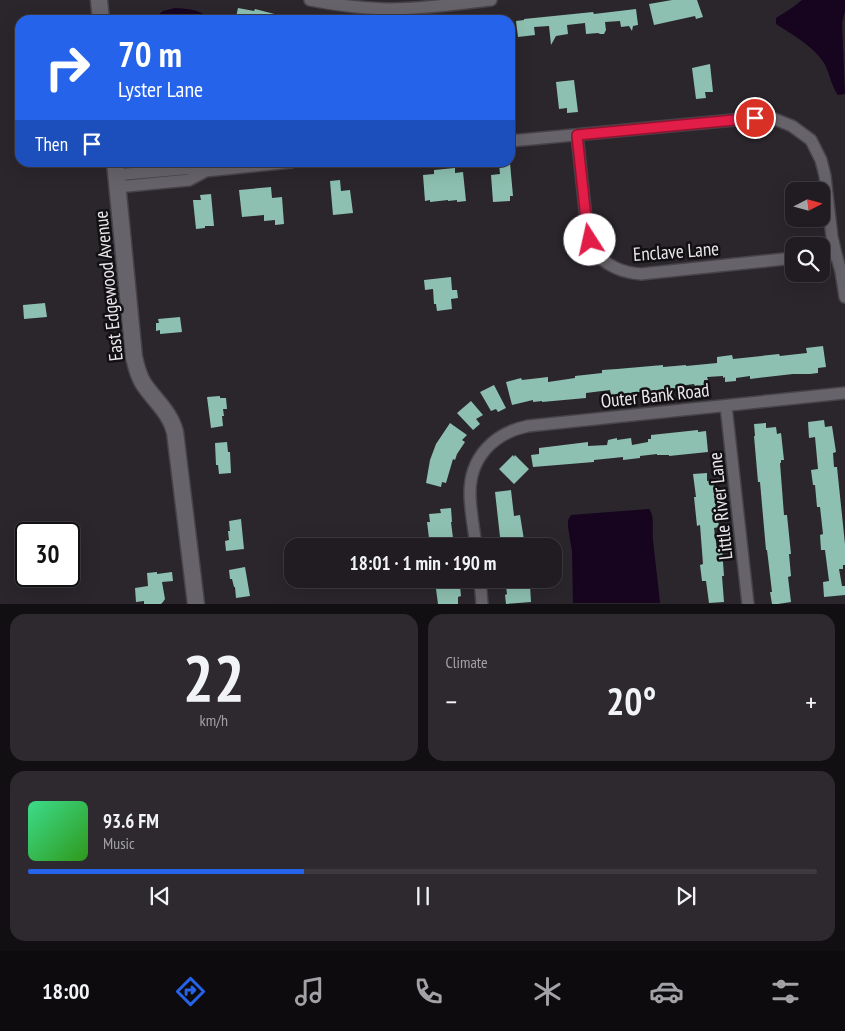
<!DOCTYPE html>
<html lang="en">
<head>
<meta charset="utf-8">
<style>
	body { margin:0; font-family:"PT Sans Narrow",sans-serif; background:#2d292e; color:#f1f3f6; height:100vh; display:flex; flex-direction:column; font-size:19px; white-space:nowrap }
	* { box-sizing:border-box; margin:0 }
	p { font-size:16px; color:#a2a1a5 }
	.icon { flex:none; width:28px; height:28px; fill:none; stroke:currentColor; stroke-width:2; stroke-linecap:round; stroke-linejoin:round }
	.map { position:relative; height:604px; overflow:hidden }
	.details { display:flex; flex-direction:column; gap:10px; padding:10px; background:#120f12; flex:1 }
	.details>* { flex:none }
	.hud { position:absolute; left:15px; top:15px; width:500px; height:152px; border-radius:15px; box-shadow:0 5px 20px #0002,0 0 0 1px #3d3a3f; background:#2563eb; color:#fff; overflow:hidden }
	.needle { width:32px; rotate:84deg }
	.tools { position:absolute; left:785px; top:182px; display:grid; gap:10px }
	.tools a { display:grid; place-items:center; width:45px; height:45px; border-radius:10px; background:#201c21; box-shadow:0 5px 20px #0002,0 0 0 1px #3d3a3f; font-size:25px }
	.speed { position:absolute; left:15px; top:522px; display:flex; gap:10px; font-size:25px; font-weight:700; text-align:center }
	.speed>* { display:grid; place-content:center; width:65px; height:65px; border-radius:50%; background:#201c21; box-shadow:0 5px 20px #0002,0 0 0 1px #3d3a3f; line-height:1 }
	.speed .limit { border:2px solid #111; border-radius:8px; background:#fff; color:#111 }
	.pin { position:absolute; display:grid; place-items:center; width:42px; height:42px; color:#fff; margin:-21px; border:2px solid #fff; border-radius:50%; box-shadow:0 1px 5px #0007 }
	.me { position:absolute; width:55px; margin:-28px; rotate:350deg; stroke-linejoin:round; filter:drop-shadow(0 0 4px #0008) }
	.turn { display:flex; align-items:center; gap:18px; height:105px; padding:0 20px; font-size:22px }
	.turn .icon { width:65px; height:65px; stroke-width:2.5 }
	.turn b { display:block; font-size:35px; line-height:42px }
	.then { display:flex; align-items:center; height:48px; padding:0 20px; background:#0003; gap:10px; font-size:19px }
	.big { font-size:38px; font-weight:700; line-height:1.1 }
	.details .widget { flex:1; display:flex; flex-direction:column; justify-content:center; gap:8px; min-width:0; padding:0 18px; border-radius:15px; background:#2d292e }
	.details .dial { align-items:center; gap:0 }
	.dial b { font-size:65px; line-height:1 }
	.song { display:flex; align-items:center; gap:15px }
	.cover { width:60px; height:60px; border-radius:8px; background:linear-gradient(135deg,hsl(150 70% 55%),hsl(110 70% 35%)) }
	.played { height:5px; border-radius:2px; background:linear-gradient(90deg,#2563eb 35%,#3d3a3f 35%) }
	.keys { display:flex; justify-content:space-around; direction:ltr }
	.heat { display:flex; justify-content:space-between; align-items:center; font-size:28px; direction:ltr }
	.details .tiles { flex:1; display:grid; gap:10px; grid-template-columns:1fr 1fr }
	.widget:last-child { grid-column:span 2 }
	.trip { position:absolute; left:284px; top:538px; width:278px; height:50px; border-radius:15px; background:#201c21; box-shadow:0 5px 20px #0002,0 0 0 1px #3d3a3f; font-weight:700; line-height:50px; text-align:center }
	.dock { display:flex; height:80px; justify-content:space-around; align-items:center; background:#0d0b0d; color:#a2a1a5 }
	.dock .icon { width:35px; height:35px }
	.dock .active { color:#2563eb }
	.dock b { font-size:22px; color:#f1f3f6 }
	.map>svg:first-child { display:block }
	.water { fill:#17041f }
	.building { fill:#8dc0b0 }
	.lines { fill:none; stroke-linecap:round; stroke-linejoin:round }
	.street-casing { stroke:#474349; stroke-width:14 }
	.secondary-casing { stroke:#474349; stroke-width:19 }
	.street { stroke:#67636a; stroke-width:11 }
	.secondary { stroke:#67636a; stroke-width:16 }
	.route-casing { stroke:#92132f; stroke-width:12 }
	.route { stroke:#e11d48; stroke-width:9 }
	.labels { text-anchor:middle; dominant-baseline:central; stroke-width:5; stroke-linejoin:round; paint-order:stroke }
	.street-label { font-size:19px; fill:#ebe8ec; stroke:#121013 }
</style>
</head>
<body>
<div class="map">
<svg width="845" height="604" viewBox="0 0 845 604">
	<rect width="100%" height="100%" fill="#2a262c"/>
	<!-- water -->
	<path class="water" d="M802,0H845V11L842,23L845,94L838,95C831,86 830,73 824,63C812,45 793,35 776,24V18C785,12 794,7 802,0Z
		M175,8C186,9 203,9 209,20H152L163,11Z
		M649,509C655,516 652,530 653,540C655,561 658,582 660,603H573L572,551L568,527V520L571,515Z"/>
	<!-- building -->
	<path class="building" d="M672,0H697L703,17L696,19L695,16L654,25L649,4Z
		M238,8L254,11L255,9L286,17V20H240V18L236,17Z
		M636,9L638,25L633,26L632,31L629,26L621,27L620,21L605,22L606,30L604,34H600L598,33L586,34L585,23L567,25L568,34L556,36L551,45L549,26L534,27L535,35L518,37L516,21L524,20V19L593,12L594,14Z
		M710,64L713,92H705L706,98L696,99L692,68Z
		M574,80L578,112L567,113V108L559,109L556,82Z
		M499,163H510L513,196H510V201L493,202L491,175L500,174Z
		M455,168V173L463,172L466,201L457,202V200L448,201V200L430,202V200L425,201L423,175L434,174V170Z
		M340,180L341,191L350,190L353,213L333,215L330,181Z
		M271,187L272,198L282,197L284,224L275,225V220L264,221V215L242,217L239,190Z
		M211,194L214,226H205V228L196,229L193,200H201L200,195Z
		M451,277L452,290H457L458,298L451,299L452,309L437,311L436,304H434L433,289L425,290L424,280Z
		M45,303L47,317L24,319L23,305Z
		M180,317L182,332L160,334V330L156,331V323H159L158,319Z
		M823,346L826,367L818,368V373L810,374H793L750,379V376L736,378V381L725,382V377L723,378V376L707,377L708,380H704V385L695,386L694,384L679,386V388L611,395L610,390L586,393V398L542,402V401L533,402V400L512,405L506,382L521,378L522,380L548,377V382L575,378V376L602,373V370L617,369L663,365V367L686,365V366L717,363V357L732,355L733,359L779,354L780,356L807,353L806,348Z
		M494,385L506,408L498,412L496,409L491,411L480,392Z
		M220,396V398H226L227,409H223L224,416H222L223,426L211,428L207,397Z
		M471,401L483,415L476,419L480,424L473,430L457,413Z
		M824,420L825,427L832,426L836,452L833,453L834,467H837L845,544V565H843V569H839L842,586H845V595L824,597L823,582L829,581L825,550H821L820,535L823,534L820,507H817L815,485H813L811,470L818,469L815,437L809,438L808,422Z
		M450,423L467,435L462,440L465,442L457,454L455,460L453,459L446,483L442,482L441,487L426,483L430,460L436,444Z
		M766,423V428L776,427L777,434L781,433L784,460H781V463H780L784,515H787L791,554H789L791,576L788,577L791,602L778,604H772L770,592H772L770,575L767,550H766L760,482H758L754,436H755L754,424Z
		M698,430V432L706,431L708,452L669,456V455H657V454L640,456V458L623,460V457L594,460V462L533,467L531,455L539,454V448L588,442V446L607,445L608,440L617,438V440L631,438L632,445L648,442V439H651V435Z
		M227,442L228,452H230L231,473L219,474L218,465H216L215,443Z
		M513,455L514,457L515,455L529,469L514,484L499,469Z
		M707,473V481L713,480L719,527L714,528L717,549L722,548L724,576H722L724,602L709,603L706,581H702L700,565L703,564L700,525L697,526L694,497H696L693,474Z
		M511,490L514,516L520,515L525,546H501L495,492Z
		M451,508L452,522H451L454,546H430L427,522H430L429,514L441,513L440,509Z
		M241,519L244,549L226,551L225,541L229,540L228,531H230L229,521Z
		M245,567L250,596L236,598L235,587H234L232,579H230L229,570Z
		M157,572V574L172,572L173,581L162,582L165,599L163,602L161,604H144V601L136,602L135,588L148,586L147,573Z
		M505,579H522L523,586L530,585L531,602L506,604L505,595L507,594Z
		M460,586L461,596L458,597V604H438L436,589Z"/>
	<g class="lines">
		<!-- street casing -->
		<g class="street-casing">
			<path id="street" d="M310,0C335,5 361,8 387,9C422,9 457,4 491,0
				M577,135L587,228C589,236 591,244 595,251C605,266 624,273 641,274L794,258
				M510,141L755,118H772L792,126L811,140L821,160L825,176L832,237L836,254L841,272L845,297
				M116,175L193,168L206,171L291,162
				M117,187L189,180L206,171
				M821,256L836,254
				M726,406L748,604
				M476,546C474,529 470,510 470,493C470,457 494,433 528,426L845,393
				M480,579L482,604"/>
		</g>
		<!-- secondary casing -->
		<g class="secondary-casing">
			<path id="secondary" d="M99,0L101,20
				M115,162L134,357C136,366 138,375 143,383C154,400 170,412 175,432L196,604"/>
		</g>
		<!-- street -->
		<use href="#street" class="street"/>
		<!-- secondary -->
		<use href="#secondary" class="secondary"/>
	</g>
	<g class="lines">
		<!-- route casing -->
		<g class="route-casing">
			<path id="route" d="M590,240L587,228L577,135L755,118"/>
		</g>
		<!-- route -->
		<use href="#route" class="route"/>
	</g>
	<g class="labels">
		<!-- street labels -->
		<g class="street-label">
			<text transform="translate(676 251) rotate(-4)">Enclave Lane</text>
			<text transform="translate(108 286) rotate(-96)">East Edgewood Avenue</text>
			<text transform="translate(655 395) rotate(-6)">Outer Bank Road</text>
			<text transform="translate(720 506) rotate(-96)">Little River Lane</text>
		</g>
	</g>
</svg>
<div class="tools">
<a><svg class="needle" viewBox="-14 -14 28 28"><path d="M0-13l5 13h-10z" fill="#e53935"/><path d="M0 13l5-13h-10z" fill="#a2a1a5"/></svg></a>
<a><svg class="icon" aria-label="search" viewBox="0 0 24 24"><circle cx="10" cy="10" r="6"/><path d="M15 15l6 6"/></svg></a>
</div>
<div class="speed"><div class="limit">30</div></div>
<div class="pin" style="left:755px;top:118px;background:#d93025"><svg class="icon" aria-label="arrive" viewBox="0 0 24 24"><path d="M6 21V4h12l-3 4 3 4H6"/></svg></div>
<svg class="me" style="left:590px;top:240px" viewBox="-20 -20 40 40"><circle r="19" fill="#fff"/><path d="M0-13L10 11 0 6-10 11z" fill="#e11d48"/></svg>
<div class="trip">18:01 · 1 min · 190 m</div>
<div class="hud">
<div class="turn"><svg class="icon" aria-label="right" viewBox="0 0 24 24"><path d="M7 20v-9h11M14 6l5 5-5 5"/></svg><div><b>70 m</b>Lyster Lane</div></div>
<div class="then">Then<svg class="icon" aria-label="arrive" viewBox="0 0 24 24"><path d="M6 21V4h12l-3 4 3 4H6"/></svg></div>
</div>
</div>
<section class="details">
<div class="tiles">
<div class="widget dial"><b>22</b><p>km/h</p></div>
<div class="widget"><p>Climate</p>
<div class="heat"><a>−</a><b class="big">20°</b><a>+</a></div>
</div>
<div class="widget">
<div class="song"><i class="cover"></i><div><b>93.6 FM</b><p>Music</p></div></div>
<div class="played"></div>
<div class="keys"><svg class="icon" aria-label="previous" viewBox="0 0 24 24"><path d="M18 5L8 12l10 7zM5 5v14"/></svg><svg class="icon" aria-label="pause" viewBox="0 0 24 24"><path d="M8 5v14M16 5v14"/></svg><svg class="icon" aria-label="next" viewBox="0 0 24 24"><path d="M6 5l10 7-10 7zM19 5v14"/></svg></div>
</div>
</div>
</section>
<nav class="dock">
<b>18:00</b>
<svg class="icon active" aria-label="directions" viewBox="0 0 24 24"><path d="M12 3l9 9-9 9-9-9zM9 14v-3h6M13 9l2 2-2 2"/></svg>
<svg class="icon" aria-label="music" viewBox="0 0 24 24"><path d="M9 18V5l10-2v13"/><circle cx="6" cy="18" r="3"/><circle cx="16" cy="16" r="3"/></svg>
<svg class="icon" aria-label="phone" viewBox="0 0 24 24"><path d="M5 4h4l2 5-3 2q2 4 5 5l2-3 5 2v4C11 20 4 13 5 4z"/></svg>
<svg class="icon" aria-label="climate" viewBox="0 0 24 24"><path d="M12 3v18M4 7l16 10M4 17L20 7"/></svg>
<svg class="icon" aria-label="car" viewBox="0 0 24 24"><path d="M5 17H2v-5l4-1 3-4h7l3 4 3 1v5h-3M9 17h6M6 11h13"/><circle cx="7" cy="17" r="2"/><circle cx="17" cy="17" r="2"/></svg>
<svg class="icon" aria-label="filters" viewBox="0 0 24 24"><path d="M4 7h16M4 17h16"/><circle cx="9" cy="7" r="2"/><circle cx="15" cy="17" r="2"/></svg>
</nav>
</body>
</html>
